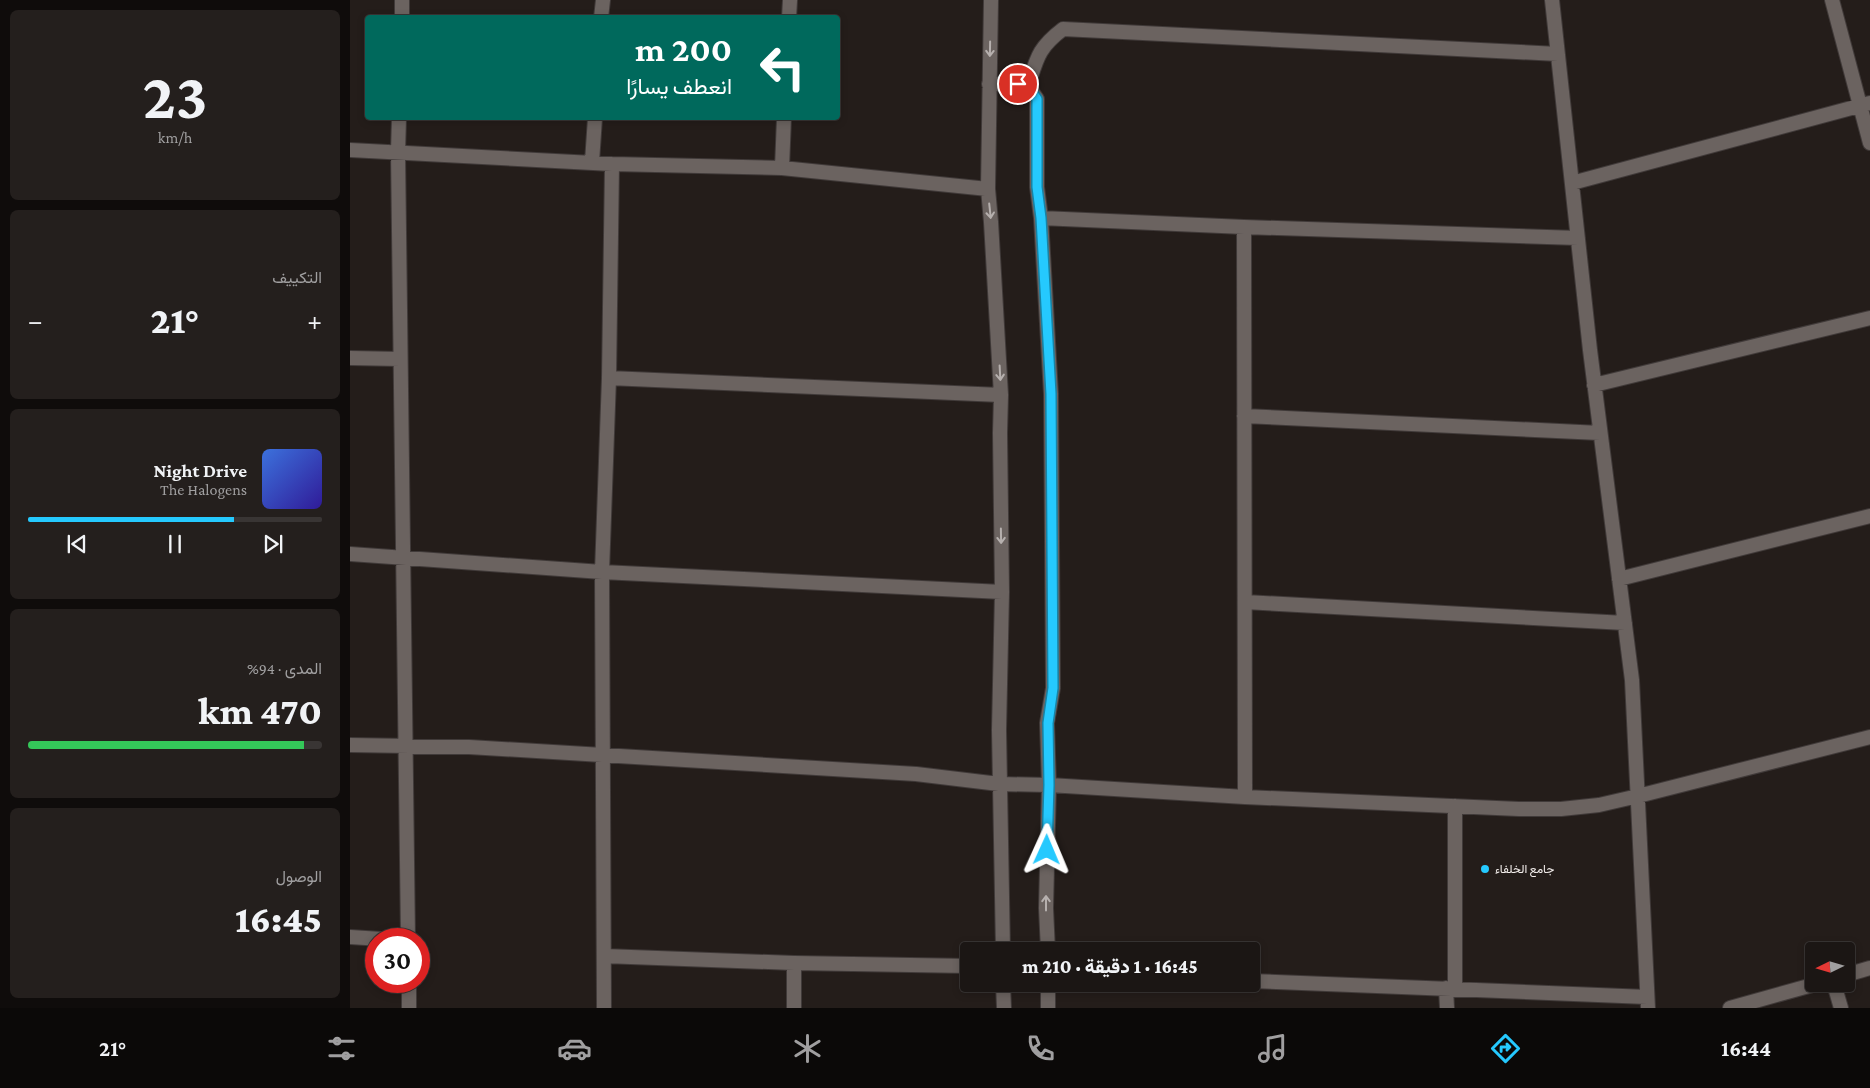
<!DOCTYPE html>
<html lang="ar">
<head>
<meta charset="utf-8">
<style>
	body { margin:0; font-family:"Crimson Pro",Vazirmatn,serif; background:#241f1d; color:#f1f3f6; direction:rtl; height:100vh; display:flex; flex-direction:column; font-size:19px; white-space:nowrap }
	* { box-sizing:border-box; margin:0 }
	p { font-size:16px; color:#a09fa0 }
	.icon { flex:none; width:28px; height:28px; fill:none; stroke:currentColor; stroke-width:2; stroke-linecap:round; stroke-linejoin:round }
	.map { position:relative; flex:1; overflow:hidden; direction:ltr }
	.side { display:flex; flex-direction:column; gap:10px; padding:10px; background:#0f0c0b; width:350px }
	.side>* { flex:none }
	.hud { position:absolute; left:15px; top:15px; width:475px; height:105px; border-radius:5px; box-shadow:0 2px 8px #0003,0 0 0 1px #393534; direction:rtl; background:#00695c; color:#fff; overflow:hidden }
	.needle { width:32px; rotate:265deg }
	.tools { position:absolute; left:1455px; top:942px; display:grid; gap:10px }
	.tools a { display:grid; place-items:center; width:50px; height:50px; border-radius:5px; background:#1b1614; box-shadow:0 2px 8px #0003,0 0 0 1px #393534; font-size:25px }
	.speed { position:absolute; left:15px; top:928px; display:flex; gap:10px; font-size:25px; font-weight:700; text-align:center }
	.speed>* { display:grid; place-content:center; width:65px; height:65px; border-radius:50%; background:#1b1614; box-shadow:0 2px 8px #0003,0 0 0 1px #393534; line-height:1 }
	.speed .limit { border:8px solid #d22; background:#fff; color:#111 }
	.pin { position:absolute; display:grid; place-items:center; width:42px; height:42px; color:#fff; margin:-21px; border:2px solid #fff; border-radius:50%; box-shadow:0 1px 5px #0007 }
	.me { position:absolute; width:55px; margin:-28px; rotate:1deg; stroke-linejoin:round; filter:drop-shadow(0 0 4px #0008) }
	.turn { display:flex; align-items:center; gap:18px; height:105px; padding:0 25px; font-size:22px }
	.turn .icon { width:65px; height:65px; stroke-width:2.5 }
	.turn b { display:block; font-size:35px; line-height:42px }
	.big { font-size:38px; font-weight:800; line-height:1.1 }
	.side .tile { flex:1; display:flex; flex-direction:column; justify-content:center; gap:8px; min-width:0; padding:0 18px; border-radius:8px; background:#241f1d }
	.side .dial { align-items:center; gap:0 }
	.dial b { font-size:65px; line-height:1 }
	.song { display:flex; align-items:center; gap:15px }
	.cover { width:60px; height:60px; border-radius:8px; background:linear-gradient(135deg,hsl(220 70% 55%),hsl(250 70% 35%)) }
	.played { height:5px; border-radius:2px; background:linear-gradient(90deg,#25c9fe 70%,#393534 70%) }
	.keys { display:flex; justify-content:space-around; direction:ltr }
	.heat { display:flex; justify-content:space-between; align-items:center; font-size:28px; direction:ltr }
	.charge { height:8px; border-radius:4px; background:linear-gradient(90deg,#34c759 94%,#393534 0) }
	.trip { position:absolute; left:610px; top:942px; width:300px; height:50px; border-radius:5px; background:#1b1614; box-shadow:0 2px 8px #0003,0 0 0 1px #393534; font-weight:800; line-height:50px; text-align:center; direction:rtl }
	.tab-bar { display:flex; height:80px; justify-content:space-around; align-items:center; background:#0b0908; color:#a09fa0 }
	.tab-bar .icon { width:35px; height:35px }
	.tab-bar .active { color:#25c9fe }
	.tab-bar b { font-size:22px; color:#f1f3f6 }
	main { display:flex; flex:1; min-height:0 }
	.map>svg:first-child { display:block }
	.lines { fill:none; stroke-linecap:round; stroke-linejoin:round }
	.minor-casing { stroke:#403a39; stroke-width:16 }
	.minor { stroke:#6b6360; stroke-width:14 }
	.oneway { stroke:#b6b0ae }
	.route-casing { stroke:#1883a5; stroke-width:12 }
	.route { stroke:#25c9fe; stroke-width:9 }
	.poi-dot { fill:#25c9fe; stroke:#241d1a; stroke-width:2 }
	.labels { text-anchor:middle; dominant-baseline:central; stroke-width:4.5; stroke-linejoin:round; paint-order:stroke }
	.poi-label { font-size:12px; fill:#f4efed; stroke:#241d1a; text-anchor:start }
</style>
</head>
<body>
<main>
<div class="map">
<svg width="1520" height="1008" viewBox="0 0 1520 1008">
	<rect width="100%" height="100%" fill="#241d1a"/>
	<g class="lines">
		<!-- minor casing -->
		<g class="minor-casing">
			<path id="minor" d="M641,0L638,189L641,222L651,395L650,433L652,592L649,730L653,951
				M1202,0L1240,350L1282,680L1298,1008
				M1482,0L1520,143
				M52,18V0
				M251,18L253,0
				M439,18L440,0
				M639,84H668L678,86L687,99V187L691,218L701,394L703,688L697,723L699,785L696,908L698,951
				M678,86C687,58 688,48 713,29L1208,54
				M49,118L48,152L58,939
				M0,150L262,164L432,168L638,189
				M242,162L245,118
				M432,168L434,118
				M1222,183L1520,103
				M691,218L894,227L1228,238
				M894,227L895,797
				M0,358L50,359
				M259,378L651,395
				M1244,385L1520,318
				M894,416L1250,433
				M0,554L252,572L652,592
				M1269,579L1520,516
				M895,602L1275,623
				M0,745L119,747L566,774L649,784L699,785L895,797L1169,809H1211L1249,805L1288,796L1520,737
				M1105,806V989
				M0,937L31,939
				M254,956L444,963L619,966
				M444,963V1008
				M1496,975L1520,968
				M59,981V1008
				M901,981L1297,997
				M653,984L654,1008
				M1484,984L1491,1008
				M1096,988L1097,1008
				M254,1008L252,572L259,378L262,164
				M698,1008V984
				M1380,1008L1466,984"/>
		</g>
		<!-- minor -->
		<use href="#minor" class="minor"/>
	</g>
	<!-- one-way arrows -->
	<defs><path id="oneway-shaft" d="M-6 0H5M1.5-3L5.5 0L1.5 3" fill="none" stroke-width="1.6" stroke-linecap="round" stroke-linejoin="round" transform="scale(1.25)"/></defs>
	<g class="oneway">
		<use href="#oneway-shaft" transform="translate(640 49) rotate(91)"/>
		<use href="#oneway-shaft" transform="translate(640 211) rotate(84)"/>
		<use href="#oneway-shaft" transform="translate(650 373) rotate(87)"/>
		<use href="#oneway-shaft" transform="translate(651 536) rotate(89)"/>
		<use href="#oneway-shaft" transform="translate(696 903) rotate(-90)"/>
	</g>
	<g class="lines">
		<!-- route casing -->
		<g class="route-casing">
			<path id="route" d="M668,84L678,86L687,99V187L691,218L701,394L703,688L698,723L699,785L697,850"/>
		</g>
		<!-- route -->
		<use href="#route" class="route"/>
	</g>
	<!-- markers -->
	<circle class="poi-dot" cx="1135" cy="869" r="5"/>
	<g class="labels">
		<!-- poi labels -->
		<g class="poi-label">
			<text x="1145" y="869">جامع الخلفاء</text>
		</g>
	</g>
</svg>
<div class="tools">
<a><svg class="needle" viewBox="-14 -14 28 28"><path d="M0-13l5 13h-10z" fill="#e53935"/><path d="M0 13l5-13h-10z" fill="#a09fa0"/></svg></a>
</div>
<div class="speed"><div class="limit">30</div></div>
<div class="pin" style="left:668px;top:84px;background:#d93025"><svg class="icon" aria-label="arrive" viewBox="0 0 24 24"><path d="M6 21V4h12l-3 4 3 4H6"/></svg></div>
<svg class="me" style="left:697px;top:850px" viewBox="-20 -20 40 40"><path d="M0-17L14 15 0 8-14 15z" fill="#25c9fe" stroke="#fff" stroke-width="4"/></svg>
<div class="trip">16:45 · 1 دقيقة · 210 m</div>
<div class="hud">
<div class="turn"><svg class="icon" aria-label="left" viewBox="0 0 24 24"><path d="M17 20v-9H6M10 6l-5 5 5 5"/></svg><div><b>200 m</b>انعطف يسارًا</div></div>
</div>
</div>
<section class="side">
<div class="tile dial"><b>23</b><p>km/h</p></div>
<div class="tile"><p>التكييف</p>
<div class="heat"><a>−</a><b class="big">21°</b><a>+</a></div>
</div>
<div class="tile">
<div class="song"><i class="cover"></i><div><b>Night Drive</b><p>The Halogens</p></div></div>
<div class="played"></div>
<div class="keys"><svg class="icon" aria-label="previous" viewBox="0 0 24 24"><path d="M18 5L8 12l10 7zM5 5v14"/></svg><svg class="icon" aria-label="pause" viewBox="0 0 24 24"><path d="M8 5v14M16 5v14"/></svg><svg class="icon" aria-label="next" viewBox="0 0 24 24"><path d="M6 5l10 7-10 7zM19 5v14"/></svg></div>
</div>
<div class="tile"><p>المدى · 94%</p><b class="big">470 km</b><div class="charge"></div></div>
<div class="tile"><p>الوصول</p><b class="big">16:45</b></div>
</section>
</main>
<nav class="tab-bar">
<b>16:44</b>
<svg class="icon active" aria-label="directions" viewBox="0 0 24 24"><path d="M12 3l9 9-9 9-9-9zM9 14v-3h6M13 9l2 2-2 2"/></svg>
<svg class="icon" aria-label="music" viewBox="0 0 24 24"><path d="M9 18V5l10-2v13"/><circle cx="6" cy="18" r="3"/><circle cx="16" cy="16" r="3"/></svg>
<svg class="icon" aria-label="phone" viewBox="0 0 24 24"><path d="M5 4h4l2 5-3 2q2 4 5 5l2-3 5 2v4C11 20 4 13 5 4z"/></svg>
<svg class="icon" aria-label="climate" viewBox="0 0 24 24"><path d="M12 3v18M4 7l16 10M4 17L20 7"/></svg>
<svg class="icon" aria-label="car" viewBox="0 0 24 24"><path d="M5 17H2v-5l4-1 3-4h7l3 4 3 1v5h-3M9 17h6M6 11h13"/><circle cx="7" cy="17" r="2"/><circle cx="17" cy="17" r="2"/></svg>
<svg class="icon" aria-label="filters" viewBox="0 0 24 24"><path d="M4 7h16M4 17h16"/><circle cx="9" cy="7" r="2"/><circle cx="15" cy="17" r="2"/></svg>
<b>21°</b>
</nav>
</body>
</html>
